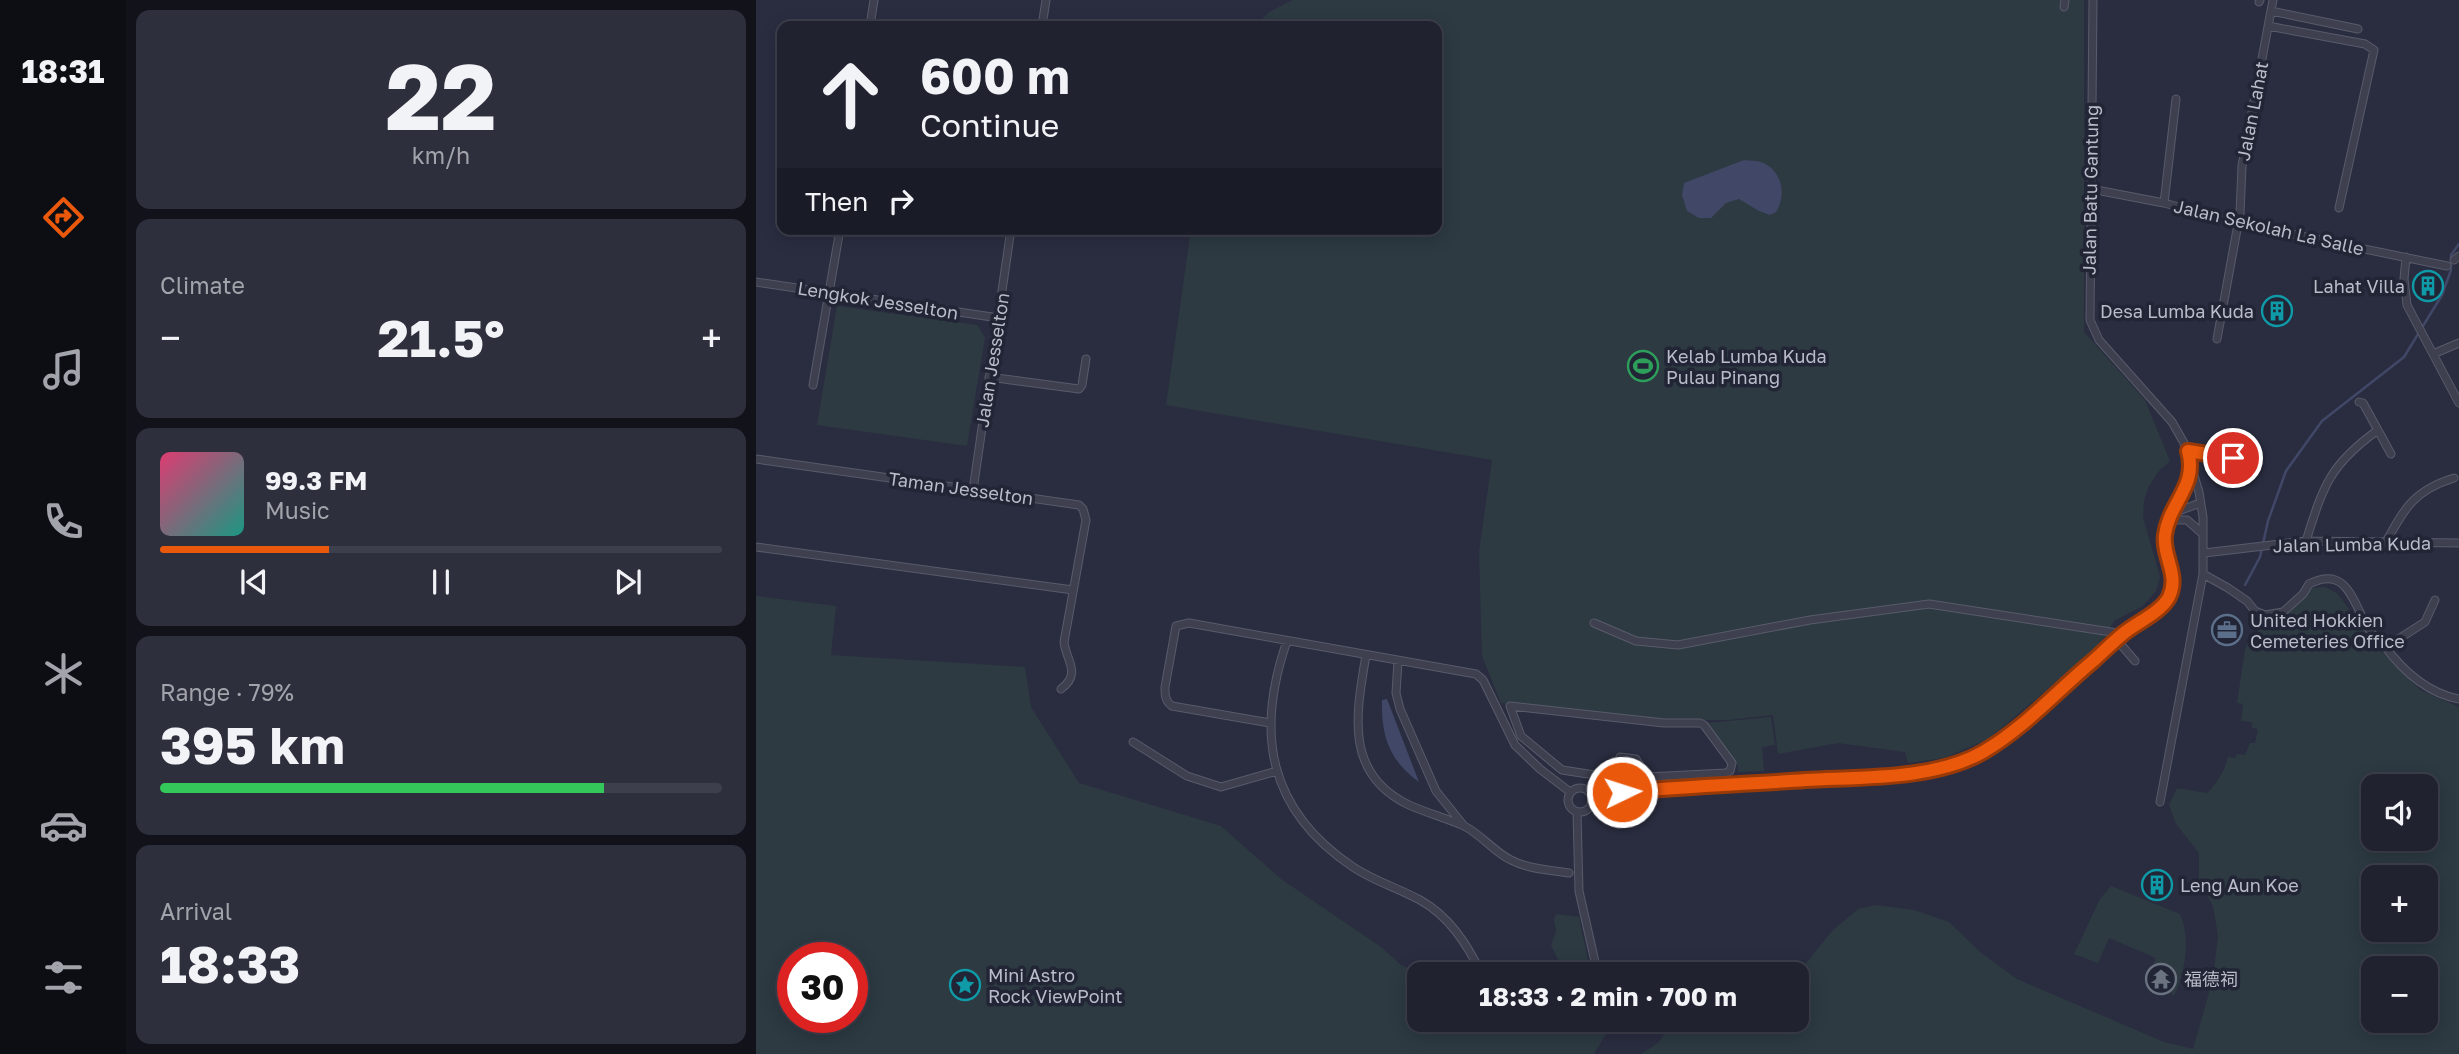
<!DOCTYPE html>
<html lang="en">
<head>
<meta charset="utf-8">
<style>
	body { margin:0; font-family:"Golos Text","Noto Sans SC",sans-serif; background:#2d2f3c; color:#f1f3f6; height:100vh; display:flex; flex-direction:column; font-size:26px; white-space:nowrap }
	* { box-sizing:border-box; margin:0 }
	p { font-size:23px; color:#a2a4ab }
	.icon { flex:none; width:38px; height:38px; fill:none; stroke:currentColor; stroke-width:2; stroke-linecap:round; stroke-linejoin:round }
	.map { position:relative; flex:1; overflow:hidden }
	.details { display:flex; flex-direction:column; gap:10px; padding:10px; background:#12131a; width:630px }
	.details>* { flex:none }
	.hud { position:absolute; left:21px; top:21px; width:665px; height:214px; border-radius:14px; box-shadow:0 4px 18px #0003,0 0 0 2px #3d3f4c; background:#202230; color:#f1f3f6; overflow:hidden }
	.fabs { position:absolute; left:1605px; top:774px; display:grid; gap:14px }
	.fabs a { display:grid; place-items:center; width:77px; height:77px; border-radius:14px; background:#202230; box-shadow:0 4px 18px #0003,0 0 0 2px #3d3f4c; font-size:35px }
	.speed { position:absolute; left:21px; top:942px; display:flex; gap:14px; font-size:35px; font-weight:700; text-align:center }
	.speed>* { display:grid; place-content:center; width:91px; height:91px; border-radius:50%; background:#202230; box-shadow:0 4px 18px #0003,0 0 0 2px #3d3f4c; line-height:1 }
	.speed .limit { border:10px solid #d22; background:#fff; color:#111 }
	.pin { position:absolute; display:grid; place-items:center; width:60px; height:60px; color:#fff; margin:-30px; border:4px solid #fff; border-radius:50%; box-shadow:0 2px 7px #0007 }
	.me { position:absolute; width:77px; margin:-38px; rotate:86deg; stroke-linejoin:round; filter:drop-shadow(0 0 5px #0008) }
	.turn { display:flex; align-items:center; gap:24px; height:147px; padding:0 28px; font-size:32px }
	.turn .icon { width:91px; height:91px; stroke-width:2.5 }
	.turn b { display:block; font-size:49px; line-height:60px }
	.then { display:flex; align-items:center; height:66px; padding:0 28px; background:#0003; gap:14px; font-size:26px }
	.big { font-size:52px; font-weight:700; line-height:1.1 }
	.details .widget { flex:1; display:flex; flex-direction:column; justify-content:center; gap:10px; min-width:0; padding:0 24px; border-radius:14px; background:#2d2f3c }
	.details .dial { align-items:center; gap:0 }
	.dial b { font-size:91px; line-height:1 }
	.song { display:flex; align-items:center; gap:21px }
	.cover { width:84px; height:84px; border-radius:10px; background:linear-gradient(135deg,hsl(340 70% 55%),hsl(170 70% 35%)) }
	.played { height:7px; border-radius:4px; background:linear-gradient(90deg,#ea580c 30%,#3d3f4c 30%) }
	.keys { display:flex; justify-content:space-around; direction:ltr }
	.heat { display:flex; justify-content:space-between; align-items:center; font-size:38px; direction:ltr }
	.charge { height:10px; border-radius:5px; background:linear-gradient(90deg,#34c759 79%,#3d3f4c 0) }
	.trip { position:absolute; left:651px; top:962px; width:402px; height:70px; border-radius:14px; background:#202230; box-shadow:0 4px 18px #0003,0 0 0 2px #3d3f4c; font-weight:700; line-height:70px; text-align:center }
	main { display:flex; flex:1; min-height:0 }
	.menu { display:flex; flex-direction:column; width:126px; justify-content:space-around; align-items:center; background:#0d0e13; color:#a2a4ab }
	.menu .icon { width:49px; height:49px }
	.menu .active { color:#ea580c }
	.menu b { font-size:32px; color:#f1f3f6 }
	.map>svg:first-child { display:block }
	.green { fill:#2d3a42; fill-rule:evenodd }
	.water { fill:#414767 }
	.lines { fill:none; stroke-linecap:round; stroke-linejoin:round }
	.stream { stroke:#414767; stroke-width:2.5 }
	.minor-casing { stroke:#585b6a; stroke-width:9 }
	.minor { stroke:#3e4050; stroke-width:7 }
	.route-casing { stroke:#983908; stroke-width:18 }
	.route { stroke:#ea580c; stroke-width:12 }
	.labels { text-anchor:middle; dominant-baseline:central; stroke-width:7; stroke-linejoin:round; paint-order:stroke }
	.street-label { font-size:18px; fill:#babcca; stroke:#222535 }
	.poi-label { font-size:18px; fill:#babcca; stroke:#222535; text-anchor:start }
</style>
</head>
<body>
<main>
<nav class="menu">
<b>18:31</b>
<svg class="icon active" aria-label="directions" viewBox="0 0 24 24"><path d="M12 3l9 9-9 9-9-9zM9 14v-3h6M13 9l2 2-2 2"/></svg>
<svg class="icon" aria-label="music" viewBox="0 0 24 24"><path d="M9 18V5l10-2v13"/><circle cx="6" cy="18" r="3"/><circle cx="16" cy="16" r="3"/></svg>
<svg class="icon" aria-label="phone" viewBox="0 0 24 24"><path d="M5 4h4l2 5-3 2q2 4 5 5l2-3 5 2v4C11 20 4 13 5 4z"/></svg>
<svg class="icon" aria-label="climate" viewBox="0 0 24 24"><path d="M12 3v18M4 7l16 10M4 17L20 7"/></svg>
<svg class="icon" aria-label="car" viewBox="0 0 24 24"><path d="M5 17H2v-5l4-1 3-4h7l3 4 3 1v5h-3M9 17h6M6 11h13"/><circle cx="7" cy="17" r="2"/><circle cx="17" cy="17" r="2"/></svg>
<svg class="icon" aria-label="filters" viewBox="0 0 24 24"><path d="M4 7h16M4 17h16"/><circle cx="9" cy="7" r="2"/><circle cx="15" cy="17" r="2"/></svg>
</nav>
<section class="details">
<div class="widget dial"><b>22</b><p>km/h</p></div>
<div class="widget"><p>Climate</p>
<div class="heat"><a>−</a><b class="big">21.5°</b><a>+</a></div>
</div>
<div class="widget">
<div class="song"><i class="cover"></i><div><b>99.3 FM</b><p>Music</p></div></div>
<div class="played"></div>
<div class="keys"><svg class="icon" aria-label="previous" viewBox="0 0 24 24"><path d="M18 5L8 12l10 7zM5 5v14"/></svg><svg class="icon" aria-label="pause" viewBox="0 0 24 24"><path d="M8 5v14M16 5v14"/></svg><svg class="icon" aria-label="next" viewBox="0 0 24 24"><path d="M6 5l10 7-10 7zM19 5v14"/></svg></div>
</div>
<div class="widget"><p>Range · 79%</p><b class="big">395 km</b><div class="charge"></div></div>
<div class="widget"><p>Arrival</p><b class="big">18:33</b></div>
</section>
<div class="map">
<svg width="1703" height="1054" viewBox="0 0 1703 1054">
	<rect width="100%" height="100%" fill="#2a2d40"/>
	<!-- green -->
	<path class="green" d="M537,0H1328V332L1389,400L1414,461L1402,472L1392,488L1388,500L1387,517L1404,577L1400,591L1387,606L1359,620L1341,648L1232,739L1188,758L1152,763L1149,752L1082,743L1022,754L1017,715L972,720H905L745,703L726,656L723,552L736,460L410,405L435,229H681V26H499L513,12Z
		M81,306L221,325L229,337L211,446L61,425Z
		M1569,587L1581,593L1621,647L1664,690L1703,707V1054H885L902,1043L919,1020H1041V976L1047,967L1076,931L1102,909L1120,905L1158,910L1193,922L1224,952L1261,979L1408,1042L1437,1049L1457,979L1462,936L1457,906L1443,880V853L1420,824L1413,805L1421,788L1451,793C1462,782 1468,772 1472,757L1479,758L1481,754L1489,755L1494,743H1499L1502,729L1496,728V722L1485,721L1487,704L1481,703L1489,650L1496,632L1500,633L1511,622L1533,612L1555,588ZM1617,786H1670V838H1617ZM1617,877H1670V929H1617ZM1617,968H1670V1020H1617Z
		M0,596L80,606L75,655L269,667L275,707L323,783L465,826L525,879L625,947L645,965L669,975H663V1020H858L838,1054H0ZM96,957V1017H37V957Z
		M1015,717L1019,745L1006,747L1008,771L982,772V766L951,723Z
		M1355,886L1424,914C1435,938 1429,973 1418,996L1413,991L1390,983L1400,958L1353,938L1342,963L1318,954L1344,899Z
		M800,914L823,917L835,975H801L800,970L805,966L795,945L800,931L798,920Z"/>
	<!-- water -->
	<path class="water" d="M988,160C993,161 1000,160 1005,162C1026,170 1031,194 1020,212L1014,215L1003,211L983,199L970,203L955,218H943L931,211L926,195L928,183Z
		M631,699L663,782C633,760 625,736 626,700Z"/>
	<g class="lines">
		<!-- stream -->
		<path class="stream" d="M1489,585L1504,557L1512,521L1530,471L1566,421L1648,357L1686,295L1695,270V255L1703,244"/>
		<!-- minor casing -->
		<g class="minor-casing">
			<path id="minor" d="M1337,0L1334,320L1343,340L1416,422L1428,443L1443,492L1447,517V574L1404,802
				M1503,2L1504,0
				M1308,7L1309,0
				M1515,11L1602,29
				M114,26L118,0
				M286,26L290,0
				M1512,26L1609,44L1618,50L1583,208
				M1335,189L1408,203L1482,223L1691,266
				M1408,203L1420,99
				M1650,257L1648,279L1651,305L1703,403
				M1698,260L1703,256
				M0,282L243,318
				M1461,339L1484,213L1486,166L1517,0
				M1677,354L1703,343
				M233,377L323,389L326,385L330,359
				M57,385L84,229
				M1603,402L1607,403L1635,454
				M1432,451L1477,458L1487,465L1488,469
				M0,459L323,505L327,509L330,520L308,642C310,661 326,673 305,689
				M217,490L255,229
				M1416,514L1428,492L1435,468
				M1413,520H1431L1447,534
				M1550,541C1567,487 1573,465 1622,430
				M1630,542C1649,507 1659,490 1698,478
				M0,547L317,590
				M1448,553L1550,541L1703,543
				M1447,574L1472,588L1491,601L1499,611L1509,615L1527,612L1547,594L1553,584C1605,558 1596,636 1633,645L1669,622L1679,600
				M838,623L880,641L922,645L1054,620L1173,604L1368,634
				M1361,640L1379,661
				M531,641C499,733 512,810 597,867C618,881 642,888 664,900C693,916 711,944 725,973
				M1627,644C1646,670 1670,693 1703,699
				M610,655C600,714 588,774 653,805C671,813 690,818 708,826C726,835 738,852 755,860C772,869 794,870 813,873
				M642,661L640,693L644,709L680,791L708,826
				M514,723L416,706C409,701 409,695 409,687L420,626L433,623L720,674L727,680L759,745L784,769L814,792
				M377,742L431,776L465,787L521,771
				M865,779L806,770L765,736L754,706L908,723H944L948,725L976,763L974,771L970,773L891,777
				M812 800a12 12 0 1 1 24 0a12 12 0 1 1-24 0Z
				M866,792L864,757L880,759L900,789
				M836,798L854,792L1132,775L1198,764L1225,753L1268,720L1368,634L1406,606L1413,596L1417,574L1409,542L1411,526L1420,512L1444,503
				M821,812L823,891L842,975"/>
		</g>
		<!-- minor -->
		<use href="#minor" class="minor"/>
	</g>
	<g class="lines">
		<!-- route casing -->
		<g class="route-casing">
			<path id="route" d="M866,792C927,787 989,784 1050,780C1105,777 1178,780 1227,752C1267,729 1301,691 1337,661C1347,652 1357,642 1368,633C1382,622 1405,612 1413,597C1424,575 1406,556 1409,535C1413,503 1442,486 1432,451L1477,458"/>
		</g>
		<!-- route -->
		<use href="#route" class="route"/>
	</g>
	<!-- icons -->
	<defs>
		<g id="building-ring" transform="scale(1.575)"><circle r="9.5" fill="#222535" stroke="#0f9aa8" stroke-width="1.5"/><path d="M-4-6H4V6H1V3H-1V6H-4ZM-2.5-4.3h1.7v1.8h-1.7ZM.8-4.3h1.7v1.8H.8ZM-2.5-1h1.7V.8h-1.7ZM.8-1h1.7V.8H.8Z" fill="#0f9aa8"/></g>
		<g id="stadium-ring" transform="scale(1.575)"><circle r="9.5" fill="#222535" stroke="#2e9e5b" stroke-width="1.5"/><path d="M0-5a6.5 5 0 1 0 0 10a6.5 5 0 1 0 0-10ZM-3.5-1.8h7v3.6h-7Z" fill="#2e9e5b"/></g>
		<g id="office-ring" transform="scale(1.575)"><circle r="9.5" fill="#222535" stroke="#5c6f8a" stroke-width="1.5"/><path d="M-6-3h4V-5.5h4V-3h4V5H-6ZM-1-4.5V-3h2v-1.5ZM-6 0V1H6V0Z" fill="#5c6f8a"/></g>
		<g id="temple-ring" transform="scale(1.575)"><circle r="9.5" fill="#222535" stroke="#6b7280" stroke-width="1.5"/><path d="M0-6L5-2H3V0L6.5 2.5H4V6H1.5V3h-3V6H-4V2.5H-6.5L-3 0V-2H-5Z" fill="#6b7280"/></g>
		<g id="sight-ring" transform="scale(1.575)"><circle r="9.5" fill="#222535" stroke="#0f9aa8" stroke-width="1.5"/><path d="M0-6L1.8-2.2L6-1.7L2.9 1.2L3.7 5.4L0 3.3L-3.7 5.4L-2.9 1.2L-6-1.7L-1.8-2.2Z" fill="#0f9aa8"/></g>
	</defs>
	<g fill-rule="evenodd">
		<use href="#building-ring" x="1672" y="286"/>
		<use href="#building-ring" x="1521" y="311"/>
		<use href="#stadium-ring" x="887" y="366"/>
		<use href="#office-ring" x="1471" y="630"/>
		<use href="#building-ring" x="1401" y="885"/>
		<use href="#temple-ring" x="1405" y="979"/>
		<use href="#sight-ring" x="209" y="985"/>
	</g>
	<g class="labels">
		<!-- street labels -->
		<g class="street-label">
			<text transform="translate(1496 111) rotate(-79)">Jalan Lahat</text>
			<text transform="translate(1334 190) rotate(-89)">Jalan Batu Gantung</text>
			<text transform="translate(1513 227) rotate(13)">Jalan Sekolah La Salle</text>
			<text transform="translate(122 300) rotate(9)">Lengkok Jesselton</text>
			<text transform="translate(236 360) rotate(-81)">Jalan Jesselton</text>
			<text transform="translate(205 488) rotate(8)">Taman Jesselton</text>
			<text transform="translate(1596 544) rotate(-1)">Jalan Lumba Kuda</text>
		</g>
		<!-- poi labels -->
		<g class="poi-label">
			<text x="1649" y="286" text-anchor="end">Lahat Villa</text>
			<text x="1498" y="311" text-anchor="end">Desa Lumba Kuda</text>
			<text x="910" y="356">Kelab Lumba Kuda<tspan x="910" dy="21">Pulau Pinang</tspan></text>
			<text x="1494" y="620">United Hokkien<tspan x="1494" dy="21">Cemeteries Office</tspan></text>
			<text x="1424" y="885">Leng Aun Koe</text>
			<text x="232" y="975">Mini Astro<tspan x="232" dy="21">Rock ViewPoint</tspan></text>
			<text x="1428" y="979">福德祠</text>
		</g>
	</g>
</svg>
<div class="fabs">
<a><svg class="icon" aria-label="sound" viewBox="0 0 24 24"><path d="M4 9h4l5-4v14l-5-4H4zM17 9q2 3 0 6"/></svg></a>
<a>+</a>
<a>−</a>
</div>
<div class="speed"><div class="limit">30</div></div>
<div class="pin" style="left:1477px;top:458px;background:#d93025"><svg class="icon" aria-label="arrive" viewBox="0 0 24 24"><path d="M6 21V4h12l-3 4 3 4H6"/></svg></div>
<svg class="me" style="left:866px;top:792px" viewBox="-20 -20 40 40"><circle r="17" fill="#ea580c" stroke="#fff" stroke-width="3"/><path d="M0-11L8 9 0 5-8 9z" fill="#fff"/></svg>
<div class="trip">18:33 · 2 min · 700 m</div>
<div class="hud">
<div class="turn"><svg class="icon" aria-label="ahead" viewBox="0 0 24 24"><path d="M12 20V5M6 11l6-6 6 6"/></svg><div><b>600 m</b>Continue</div></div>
<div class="then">Then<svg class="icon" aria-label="right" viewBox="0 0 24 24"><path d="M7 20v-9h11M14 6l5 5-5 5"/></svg></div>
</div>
</div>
</main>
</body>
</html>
